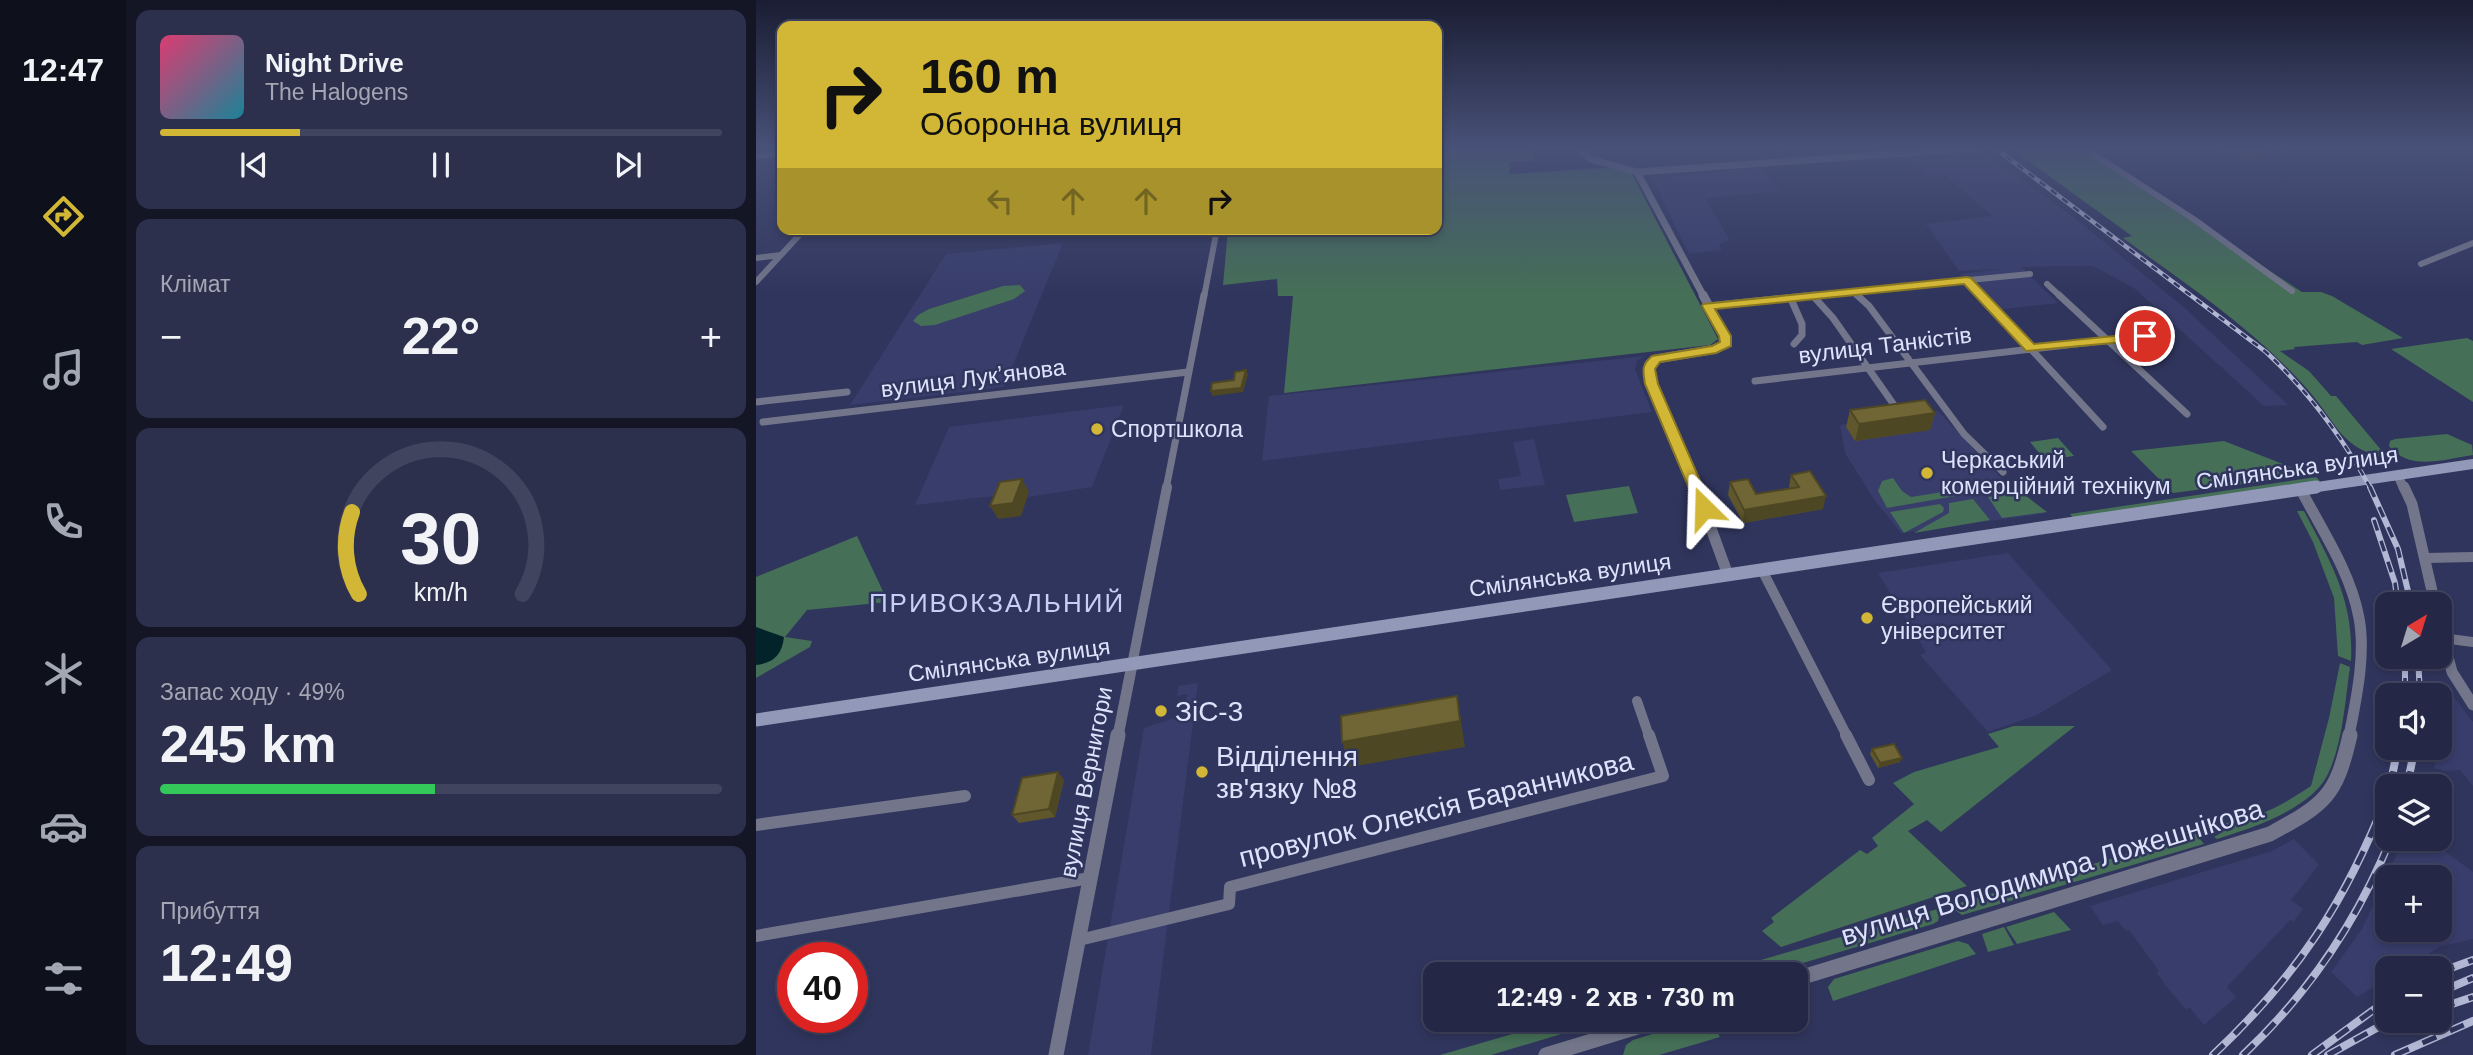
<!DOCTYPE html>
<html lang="uk">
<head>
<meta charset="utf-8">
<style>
	body { margin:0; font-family:Helvetica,sans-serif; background:#2c304d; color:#f1f3f6; height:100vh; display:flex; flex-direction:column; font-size:26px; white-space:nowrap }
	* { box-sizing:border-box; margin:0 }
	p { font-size:23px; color:#a3a6b3 }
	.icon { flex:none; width:38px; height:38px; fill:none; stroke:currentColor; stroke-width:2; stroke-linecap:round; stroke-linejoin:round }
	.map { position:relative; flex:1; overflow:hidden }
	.panel { display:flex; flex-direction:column; gap:10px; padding:10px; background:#141626; width:630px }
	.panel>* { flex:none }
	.hud { position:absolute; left:21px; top:21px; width:665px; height:214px; border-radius:14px; box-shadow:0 4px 10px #0003,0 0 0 2px #41445f; background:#d2b736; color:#111; overflow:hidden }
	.needle { width:46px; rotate:38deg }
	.controls { position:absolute; left:1619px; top:592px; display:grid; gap:14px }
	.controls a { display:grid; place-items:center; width:77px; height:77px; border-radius:14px; background:#242846; box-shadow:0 4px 10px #0003,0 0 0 2px #41445f; font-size:35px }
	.speed { position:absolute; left:21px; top:942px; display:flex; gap:14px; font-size:35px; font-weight:700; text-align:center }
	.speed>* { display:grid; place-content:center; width:91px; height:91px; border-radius:50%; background:#242846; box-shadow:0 4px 10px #0003,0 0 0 2px #41445f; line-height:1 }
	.speed .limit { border:10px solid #d22; background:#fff; color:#111 }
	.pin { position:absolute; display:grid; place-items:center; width:60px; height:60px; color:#fff; margin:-30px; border:4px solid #fff; border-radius:50%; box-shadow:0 2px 7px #0007 }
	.me { position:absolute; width:77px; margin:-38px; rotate:338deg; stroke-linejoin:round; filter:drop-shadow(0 0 5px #0008) }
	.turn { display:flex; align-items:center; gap:24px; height:147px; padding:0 28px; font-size:32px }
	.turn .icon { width:91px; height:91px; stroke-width:2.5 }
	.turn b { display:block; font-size:49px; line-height:60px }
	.lanes { display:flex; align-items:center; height:66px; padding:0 28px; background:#0003; justify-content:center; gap:35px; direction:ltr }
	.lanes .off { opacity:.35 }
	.big { font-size:52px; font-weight:700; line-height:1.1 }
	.panel .widget { flex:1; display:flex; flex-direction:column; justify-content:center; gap:10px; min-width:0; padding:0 24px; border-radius:14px; background:#2c304d }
	.panel .dial { align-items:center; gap:0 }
	.dial svg { height:182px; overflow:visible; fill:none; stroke:#41445f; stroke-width:7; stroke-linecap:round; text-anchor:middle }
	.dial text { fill:#f1f3f6; stroke:none }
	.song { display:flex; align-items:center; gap:21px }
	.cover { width:84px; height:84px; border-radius:10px; background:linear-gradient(135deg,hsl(340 70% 55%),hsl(190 70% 35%)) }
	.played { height:7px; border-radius:4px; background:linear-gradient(90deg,#d2b736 25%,#41445f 25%) }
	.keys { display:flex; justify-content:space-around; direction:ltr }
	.heat { display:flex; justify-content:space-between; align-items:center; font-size:38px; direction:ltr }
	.charge { height:10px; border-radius:5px; background:linear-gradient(90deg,#34c759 49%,#41445f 0) }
	.trip { position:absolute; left:667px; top:962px; width:385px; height:70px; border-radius:14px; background:#242846; box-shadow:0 4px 10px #0003,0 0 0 2px #41445f; font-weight:700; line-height:70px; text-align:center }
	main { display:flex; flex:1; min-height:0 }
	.dock { display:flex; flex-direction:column; width:126px; justify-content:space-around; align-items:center; background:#0e101c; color:#a3a6b3 }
	.dock .icon { width:49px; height:49px }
	.dock .current { color:#d2b736 }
	.dock b { font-size:32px; color:#f1f3f6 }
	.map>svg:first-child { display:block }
	.built { fill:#383d6b; fill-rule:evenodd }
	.green { fill:#456f56 }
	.water { fill:#03232a }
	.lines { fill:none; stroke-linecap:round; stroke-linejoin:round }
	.minor-far3 { stroke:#73768a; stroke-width:6 }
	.minor-far2 { stroke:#73768a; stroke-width:7 }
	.minor-far1 { stroke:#73768a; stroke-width:10 }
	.minor { stroke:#73768a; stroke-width:12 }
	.tertiary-far3 { stroke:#73768a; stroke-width:7 }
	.tertiary-far2 { stroke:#73768a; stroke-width:9 }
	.tertiary-far1 { stroke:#73768a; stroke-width:11 }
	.tertiary { stroke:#73768a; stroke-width:15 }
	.secondary-far1 { stroke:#9298b8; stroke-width:10 }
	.secondary { stroke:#9298b8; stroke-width:13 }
	.rail-far2-casing { stroke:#b2b7d4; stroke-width:4.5 }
	.rail-far1-casing { stroke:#b2b7d4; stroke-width:6 }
	.rail-casing { stroke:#b2b7d4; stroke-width:8 }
	.rail-far2 { stroke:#30355d; stroke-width:2.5; stroke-dasharray:7; stroke-linecap:butt }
	.rail-far1 { stroke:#30355d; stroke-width:3.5; stroke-dasharray:11; stroke-linecap:butt }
	.rail { stroke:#30355d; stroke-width:5; stroke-dasharray:15; stroke-linecap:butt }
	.wall { fill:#60572d }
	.shaded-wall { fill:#4e4724 }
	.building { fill:#706534; stroke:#4e4724; stroke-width:2 }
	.route { fill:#d2b736; stroke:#887723; stroke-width:2 }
	.poi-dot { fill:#d2b736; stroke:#30355d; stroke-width:2.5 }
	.labels { text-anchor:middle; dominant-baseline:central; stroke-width:5; stroke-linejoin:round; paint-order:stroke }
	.street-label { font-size:23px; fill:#dee3fc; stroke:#30355d }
	.poi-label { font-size:23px; fill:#dee3fc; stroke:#30355d; text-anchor:start }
	.quarter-label { font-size:26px; letter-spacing:2px; fill:#c8cff7; stroke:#30355d }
	.near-poi-label { font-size:28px; fill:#dee3fc; stroke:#30355d; text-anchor:start }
	.near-street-label { font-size:28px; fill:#dee3fc; stroke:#30355d }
</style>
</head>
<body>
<main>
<nav class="dock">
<b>12:47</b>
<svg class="icon current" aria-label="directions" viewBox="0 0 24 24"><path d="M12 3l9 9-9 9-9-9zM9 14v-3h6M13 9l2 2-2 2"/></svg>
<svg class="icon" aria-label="music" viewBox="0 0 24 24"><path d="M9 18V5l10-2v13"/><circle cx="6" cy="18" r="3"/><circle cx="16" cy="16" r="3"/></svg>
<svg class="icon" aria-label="phone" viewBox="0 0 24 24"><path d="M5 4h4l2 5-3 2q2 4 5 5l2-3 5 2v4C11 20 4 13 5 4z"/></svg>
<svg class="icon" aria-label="climate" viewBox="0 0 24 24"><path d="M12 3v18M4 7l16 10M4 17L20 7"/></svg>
<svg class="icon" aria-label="car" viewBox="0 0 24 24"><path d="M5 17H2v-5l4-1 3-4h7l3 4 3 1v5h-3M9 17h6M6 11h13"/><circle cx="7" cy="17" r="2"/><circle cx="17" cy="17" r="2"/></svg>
<svg class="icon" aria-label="filters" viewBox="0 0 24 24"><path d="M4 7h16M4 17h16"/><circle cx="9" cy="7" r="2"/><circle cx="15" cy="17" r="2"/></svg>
</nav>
<section class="panel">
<div class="widget">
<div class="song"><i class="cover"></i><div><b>Night Drive</b><p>The Halogens</p></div></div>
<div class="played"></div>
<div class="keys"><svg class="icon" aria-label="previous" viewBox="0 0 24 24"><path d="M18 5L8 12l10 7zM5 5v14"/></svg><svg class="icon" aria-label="pause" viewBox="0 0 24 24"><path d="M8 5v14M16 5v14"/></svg><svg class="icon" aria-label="next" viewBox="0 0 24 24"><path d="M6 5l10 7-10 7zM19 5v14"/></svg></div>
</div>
<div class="widget"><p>Клімат</p>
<div class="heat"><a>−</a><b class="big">22°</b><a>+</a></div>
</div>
<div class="widget dial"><svg viewBox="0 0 100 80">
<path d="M14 69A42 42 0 1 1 86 69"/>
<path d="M14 69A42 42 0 0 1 11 33" stroke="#d2b736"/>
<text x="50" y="56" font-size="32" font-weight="700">30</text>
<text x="50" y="72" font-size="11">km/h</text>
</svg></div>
<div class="widget"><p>Запас ходу · 49%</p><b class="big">245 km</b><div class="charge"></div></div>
<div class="widget"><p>Прибуття</p><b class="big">12:49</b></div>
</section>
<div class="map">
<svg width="1717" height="1055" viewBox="0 0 1717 1055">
	<rect width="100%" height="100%" fill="#30355d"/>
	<!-- built -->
	<path class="built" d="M1223,150L1320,219L1430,309L1532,405L1508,406L1378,288L1337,266L1265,267L1302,303L1239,310L1204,274L1245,269L1203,271L1170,224L1236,216L1190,176L1173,178L1146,155Z
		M1006,167L1023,191L949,198L973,239L963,245L966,250L933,254L896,178Z
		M307,243L248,387L94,405L190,254Z
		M889,356L881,361L879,369L896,412L506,461L513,396Z
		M368,405L336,487L272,497L273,492L159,505L193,427Z
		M1182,411L1248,481L1292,513L1145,533L1119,501L1089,453L1084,425Z
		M778,439L789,485L744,490L742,479L765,476L757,442Z
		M1252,553L1356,670L1281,715L1232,732L1164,655L1170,652L1122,573Z
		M442,683L395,1055H332L388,728L428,715L431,694L421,696L422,686Z
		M1686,692H1694L1717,722V786L1704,770L1688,771L1678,768L1684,747Z
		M1648,838H1668L1675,841L1717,872V939L1683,947L1650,968H1631V979L1601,997L1575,972L1606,929ZM1631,877H1684V929H1631Z
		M1538,839L1563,865L1535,900L1547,909L1537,922L1534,920L1471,987L1480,997L1448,1025L1434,1008L1430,1009L1414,991L1400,972L1403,971L1373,930L1370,931L1362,921L1347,925L1334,906L1516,851Z"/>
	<!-- green -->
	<path class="green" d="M681,148H776L778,161L753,162L754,174L865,167L874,170L962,339L954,345L528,393L537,296H522L521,279L467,285L472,229H681Z
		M1251,148H1326L1546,292H1565L1576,296L1647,338L1606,345L1601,342L1538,347L1539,349L1524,351L1553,371L1575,396H1580L1631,457C1587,452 1579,421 1553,391C1500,330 1431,285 1367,238L1376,236L1257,150Z
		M264,285L269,291L258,299L179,325L165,326L157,321L162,315L173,309L247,286Z
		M1711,338L1717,341V402L1635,349Z
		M1691,434L1716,445L1717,455C1688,459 1654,472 1633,446L1634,441L1639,439Z
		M1302,438L1318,456L1289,460L1274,442Z
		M1468,441L1555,475L1417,493L1375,451Z
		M1560,477L1564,481L1317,518L1314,514Z
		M1137,478L1146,491L1155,497L1205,489L1211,494L1131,508L1122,491L1126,481Z
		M873,486L882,513L818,522L810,495Z
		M1266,493L1291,512L1246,518L1232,497Z
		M1217,499L1234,520L1158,533L1193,513V503Z
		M1184,504L1188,508L1187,512L1148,533L1134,512Z
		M1541,511H1548C1575,563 1598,600 1595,661L1582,656L1578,598L1557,542Z
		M101,536L132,602L51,610L29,637L56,641L54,647L0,678V577Z
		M1584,663L1594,667C1589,701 1587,742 1572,774C1555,809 1496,828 1461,839L1458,837L1465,833V824C1506,816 1520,809 1555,786L1573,718Z
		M1258,726H1319L1185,832L1171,820L1152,831L1211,886L1025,947L1006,931L1018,922L1015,918L1104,850L1111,854L1122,846L1116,838L1158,804L1137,783L1158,772L1243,747L1232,734Z
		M1440,834L1448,844L1206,915L1193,906Z
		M1185,908L1182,921L1177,924L1007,975H964L963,972Z
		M1298,912L1315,930L1261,944L1250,927Z
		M1248,927L1258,945L1232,952L1226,934Z
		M1202,941L1212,944L1220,954L1077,1001L1072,987L1078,979Z
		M804,1020H852L735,1055H684Z
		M942,1020L956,1022L964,1037L903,1055H867L870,1045L877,1040Z"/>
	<!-- water -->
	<path class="water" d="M0,627L28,637C26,655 17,663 0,665Z"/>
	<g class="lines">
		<!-- minor-far3 -->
		<path class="minor-far3" d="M1328,148L1439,220L1536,291
			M0,156L26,154
			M0,258L25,255
			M1665,264L1717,243
			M1211,280L1227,297
			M0,282L49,229
			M1291,284L1305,297
			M1097,292L1103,297
			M448,297L461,229
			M1041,297L1274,274"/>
		<!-- minor-far2 -->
		<path class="minor-far2" d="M1101,295L1113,306L1208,434L1247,472
			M1225,295L1347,427
			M1303,295L1431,414
			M1058,297L1077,318L1138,405
			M1035,299L1046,324V335L1038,344
			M952,306L1059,295
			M999,381L1389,336
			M0,402L91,392
			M7,422L432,372
			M410,489L448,295"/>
		<!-- minor-far1 -->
		<path class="minor-far1" d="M1670,558L1717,557
			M1006,570L1091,736
			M1686,638L1717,642
			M376,665L411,487
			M881,701L893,736"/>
		<!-- minor -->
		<path class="minor" d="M1090,735L1113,780
			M0,825L209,796
			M0,936L334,878
			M323,940L473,904L474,887L907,776L893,735"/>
		<!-- tertiary-far3 -->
		<path class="tertiary-far3" d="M823,148L834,159L881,172L948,297
			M881,172L1222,148"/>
		<!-- tertiary-far2 -->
		<path class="tertiary-far2" d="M1642,476L1648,489
			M941,489L895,384L893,364L900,359L960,349L970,344L969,336L947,295"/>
		<!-- tertiary-far1 -->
		<path class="tertiary-far1" d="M940,487L972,575
			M1648,487L1656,504L1679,604
			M1545,490C1566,530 1595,573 1603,618C1610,655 1600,700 1593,736
			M1684,627L1696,672L1717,705
			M362,736L376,665"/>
		<!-- tertiary -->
		<path class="tertiary" d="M1040,979L1514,834C1569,804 1580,797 1594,735
			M300,1055L362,735
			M790,1055L904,1020"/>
		<!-- secondary-far1 -->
		<path class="secondary-far1" d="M1548,489L1717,464"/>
		<!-- secondary -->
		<path class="secondary" d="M0,720L1560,487"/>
		<!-- rail-far2 casing -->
		<g class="rail-far2-casing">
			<path id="rail-far2" d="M1239,148L1510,352C1553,392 1587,438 1615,489"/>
		</g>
		<!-- rail-far1 casing -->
		<g class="rail-far1-casing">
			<path id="rail-far1" d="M1614,487L1642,549L1655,604
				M1618,520L1639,583L1642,604
				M1649,656V695
				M1662,656L1664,695"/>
		</g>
		<!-- rail casing -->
		<g class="rail-casing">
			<path id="rail" d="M1634,786L1642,747
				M1651,786L1659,747
				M1684,972L1717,960
				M1684,992L1717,978
				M1684,1008L1717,997
				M1457,1055C1541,976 1589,903 1631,796
				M1487,1055C1553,993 1601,922 1635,838
				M1556,1055L1631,1000
				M1572,1055L1635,1020
				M1639,1055L1717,1021"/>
		</g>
		<!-- rail-far2 -->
		<use href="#rail-far2" class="rail-far2"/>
		<!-- rail-far1 -->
		<use href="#rail-far1" class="rail-far1"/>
		<!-- rail -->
		<use href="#rail" class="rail"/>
	</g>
	<!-- wall -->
	<path class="wall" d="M1466,148H1514L1509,157L1496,159L1465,151Z
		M1094,410L1179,413L1174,430L1099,441L1090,427Z
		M1035,475L1067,509L987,523L972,495L974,482L1000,494L1033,488Z
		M1116,749L1144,762L1122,768L1114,754Z
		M308,780L299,817L263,823L256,815Z"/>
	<!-- shaded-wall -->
	<path class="shaded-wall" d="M1501,148H1514L1509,157L1496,159Z
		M490,370L492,374L487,392L456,396L455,391L485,388Z
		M1179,413L1174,430L1099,441L1103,424Z
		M266,479L273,492L265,516L242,519L234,506Z
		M1070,496L1067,509L987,523L988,510Z
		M701,696L709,747L594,767L586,742Z
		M1146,758L1144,762L1122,768L1124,763Z
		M302,772L308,780L299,817L293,809Z"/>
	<!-- building -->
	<path class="building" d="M490,370L485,388L455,391L456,383L478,380L479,372Z
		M1169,400L1179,413L1103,424L1094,410Z
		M1054,471L1070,496L988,510L974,482L992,479L1000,494L1043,487L1035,475Z
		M266,479L257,503L234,506L244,482Z
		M701,696L704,721L586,742L585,716Z
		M1138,744L1146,758L1124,763L1116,749Z
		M302,772L293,809L256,815L266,778Z"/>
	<!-- sky -->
	<linearGradient id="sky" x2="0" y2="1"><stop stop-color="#1a1d33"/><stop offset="0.5" stop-color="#485178"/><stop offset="1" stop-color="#485178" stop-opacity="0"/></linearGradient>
	<rect width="1717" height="295" fill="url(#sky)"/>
	<!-- route -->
	<path class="route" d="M1211,277L1215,278L1278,344L1389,333L1396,336L1389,340L1270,351L1208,284L959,309L975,336V346L960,353L904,362L899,369L902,384L956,508L948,513L943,512L889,384C887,371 885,365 896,356L956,346L964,342L963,336L946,306L947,304Z"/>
	<!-- markers -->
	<g class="poi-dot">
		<circle cx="341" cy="429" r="7"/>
		<circle cx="1171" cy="473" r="7"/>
		<circle cx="1111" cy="618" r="7"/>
		<circle cx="405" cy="711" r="7"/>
		<circle cx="446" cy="772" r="7"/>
	</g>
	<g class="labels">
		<!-- street labels -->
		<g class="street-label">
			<text transform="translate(1129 345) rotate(-7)">вулиця Танкістів</text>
			<text transform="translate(217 378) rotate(-7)">вулиця Лукʼянова</text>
			<text transform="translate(1541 468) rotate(-8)">Смілянська вулиця</text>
			<text transform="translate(814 575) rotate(-8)">Смілянська вулиця</text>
			<text transform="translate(253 660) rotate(-8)">Смілянська вулиця</text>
			<text transform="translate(330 782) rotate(-79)">вулиця Вернигори</text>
		</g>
		<!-- poi labels -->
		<g class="poi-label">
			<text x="355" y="429">Спортшкола</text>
			<text x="1185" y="460">Черкаський<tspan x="1185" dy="26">комерційний технікум</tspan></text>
			<text x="1125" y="605">Європейський<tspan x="1125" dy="26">університет</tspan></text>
		</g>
		<!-- quarter labels -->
		<g class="quarter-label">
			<text x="241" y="603">ПРИВОКЗАЛЬНИЙ</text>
		</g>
		<!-- near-poi labels -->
		<g class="near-poi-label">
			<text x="419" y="711">ЗіС-3</text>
			<text x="460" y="756">Відділення<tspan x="460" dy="32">зв'язку №8</tspan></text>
		</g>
		<!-- near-street labels -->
		<g class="near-street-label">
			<text transform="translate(680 809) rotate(-14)">провулок Олексія Баранникова</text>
			<text transform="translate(1296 872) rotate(-17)">вулиця Володимира Ложешнікова</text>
		</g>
	</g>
</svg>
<div class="controls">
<a><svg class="needle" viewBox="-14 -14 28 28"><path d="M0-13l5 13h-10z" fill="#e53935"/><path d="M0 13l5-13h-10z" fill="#a3a6b3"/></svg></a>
<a><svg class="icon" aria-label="sound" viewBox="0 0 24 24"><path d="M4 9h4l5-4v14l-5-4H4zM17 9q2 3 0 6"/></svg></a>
<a><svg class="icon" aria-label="layers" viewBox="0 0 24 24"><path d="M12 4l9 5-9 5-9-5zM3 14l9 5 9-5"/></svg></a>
<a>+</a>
<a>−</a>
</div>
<div class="speed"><div class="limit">40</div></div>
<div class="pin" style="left:1389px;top:336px;background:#d93025"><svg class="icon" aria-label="arrive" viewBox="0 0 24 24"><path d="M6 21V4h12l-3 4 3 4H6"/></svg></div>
<svg class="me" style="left:948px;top:508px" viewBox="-20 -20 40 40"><path d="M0-17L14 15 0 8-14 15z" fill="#d2b736" stroke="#fff" stroke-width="4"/></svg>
<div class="trip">12:49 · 2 хв · 730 m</div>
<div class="hud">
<div class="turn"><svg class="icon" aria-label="right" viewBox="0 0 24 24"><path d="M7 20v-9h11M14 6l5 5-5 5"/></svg><div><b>160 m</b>Оборонна вулиця</div></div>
<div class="lanes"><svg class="icon off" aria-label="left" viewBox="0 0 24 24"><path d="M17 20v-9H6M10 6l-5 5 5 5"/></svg><svg class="icon off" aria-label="ahead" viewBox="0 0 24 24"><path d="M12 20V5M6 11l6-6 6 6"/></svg><svg class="icon off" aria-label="ahead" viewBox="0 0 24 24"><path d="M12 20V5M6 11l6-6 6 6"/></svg><svg class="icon" aria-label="right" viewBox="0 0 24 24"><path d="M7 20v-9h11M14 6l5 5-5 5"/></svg></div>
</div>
</div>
</main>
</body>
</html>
